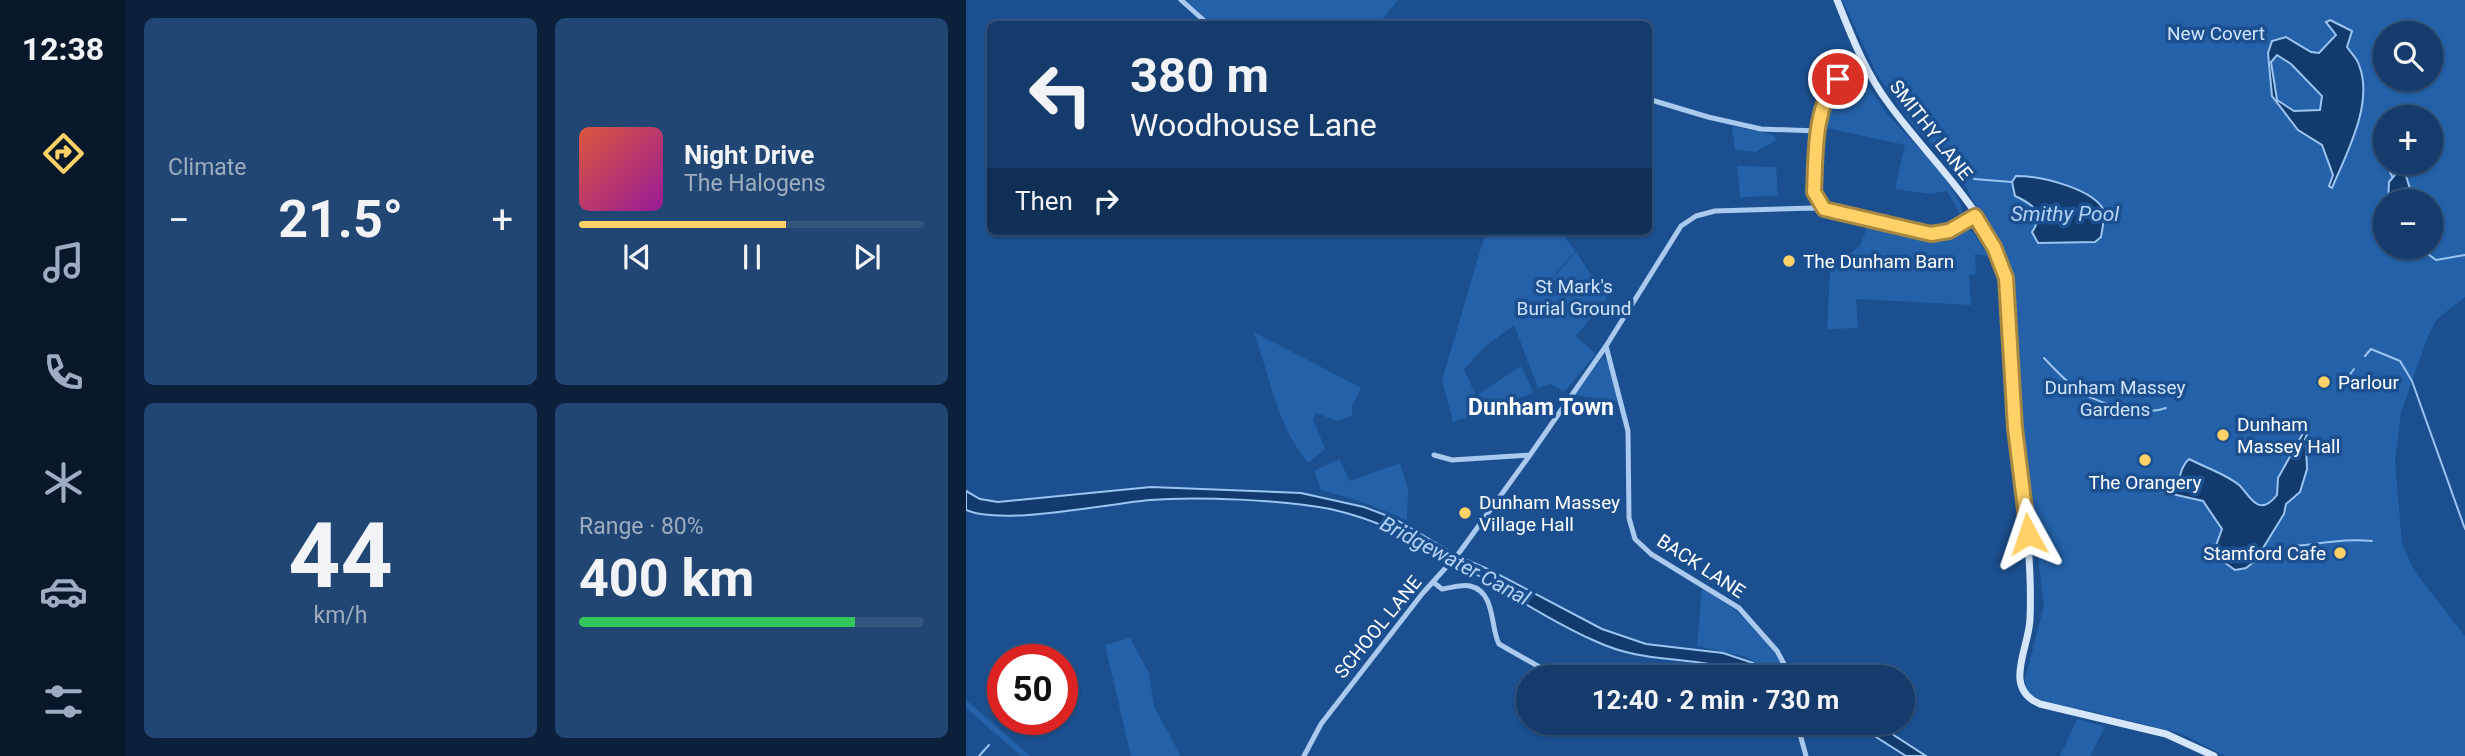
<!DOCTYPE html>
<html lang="en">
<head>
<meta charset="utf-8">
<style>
	body { margin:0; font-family:Roboto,sans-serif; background:#214673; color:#f1f3f6; height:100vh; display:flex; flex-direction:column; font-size:26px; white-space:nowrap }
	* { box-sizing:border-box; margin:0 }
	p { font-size:23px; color:#9dadc1 }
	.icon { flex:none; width:38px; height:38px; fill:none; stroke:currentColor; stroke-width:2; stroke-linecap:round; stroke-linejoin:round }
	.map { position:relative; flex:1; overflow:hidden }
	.sheet { display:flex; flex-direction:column; gap:18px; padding:18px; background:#0b203b; width:840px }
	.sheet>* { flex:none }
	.guide { position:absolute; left:21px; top:21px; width:665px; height:214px; border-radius:10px; box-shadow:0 2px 5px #0004,0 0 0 2px #33557e; background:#143b6b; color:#f1f3f6; overflow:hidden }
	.tools { position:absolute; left:1407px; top:21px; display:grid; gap:14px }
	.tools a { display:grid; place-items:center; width:70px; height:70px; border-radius:50%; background:#143b6b; box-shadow:0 2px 5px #0004,0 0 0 2px #33557e; font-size:35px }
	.speed { position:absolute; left:21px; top:644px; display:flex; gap:14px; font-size:35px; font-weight:700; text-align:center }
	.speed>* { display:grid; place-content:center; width:91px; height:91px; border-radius:50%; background:#143b6b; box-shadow:0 2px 5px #0004,0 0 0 2px #33557e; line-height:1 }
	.speed .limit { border:10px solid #d22; background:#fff; color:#111 }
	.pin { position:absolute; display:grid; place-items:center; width:60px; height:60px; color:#fff; margin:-30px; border:4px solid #fff; border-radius:50%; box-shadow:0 2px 7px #0007 }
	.me { position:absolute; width:77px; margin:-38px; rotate:355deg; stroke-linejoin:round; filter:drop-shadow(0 0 5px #0008) }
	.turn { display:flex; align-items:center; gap:24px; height:147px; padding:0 28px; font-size:32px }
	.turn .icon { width:91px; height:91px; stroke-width:2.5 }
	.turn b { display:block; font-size:49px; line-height:60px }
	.then { display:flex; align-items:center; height:66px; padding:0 28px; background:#0003; gap:14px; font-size:26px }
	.big { font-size:52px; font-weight:700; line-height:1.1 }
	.sheet .tile { flex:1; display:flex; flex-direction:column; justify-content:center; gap:10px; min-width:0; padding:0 24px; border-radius:10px; background:#214673 }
	.sheet .dial { align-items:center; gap:0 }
	.dial b { font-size:91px; line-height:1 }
	.song { display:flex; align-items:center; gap:21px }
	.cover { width:84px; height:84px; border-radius:10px; background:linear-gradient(135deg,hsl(10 70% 55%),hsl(300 70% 35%)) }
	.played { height:7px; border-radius:4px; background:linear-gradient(90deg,#ffd166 60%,#33557e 60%) }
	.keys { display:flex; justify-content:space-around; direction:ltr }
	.heat { display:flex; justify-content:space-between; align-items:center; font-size:38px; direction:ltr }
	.charge { height:10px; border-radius:5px; background:linear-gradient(90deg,#34c759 80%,#33557e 0) }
	.sheet .tiles { flex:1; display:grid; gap:18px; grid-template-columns:repeat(2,1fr) }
	.trip { position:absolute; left:550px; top:665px; width:399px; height:70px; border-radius:35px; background:#143b6b; box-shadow:0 2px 5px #0004,0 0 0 2px #33557e; font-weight:700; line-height:70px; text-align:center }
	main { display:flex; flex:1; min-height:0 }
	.dock { display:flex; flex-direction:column; width:126px; justify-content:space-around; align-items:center; background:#08182b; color:#9dadc1 }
	.dock .icon { width:49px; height:49px }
	.dock .selected { color:#ffd166 }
	.dock b { font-size:32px; color:#f1f3f6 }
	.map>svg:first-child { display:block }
	.green { fill:#2461a8; fill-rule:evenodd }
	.water { fill:#123a6d; stroke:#9cc4f0; stroke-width:2; fill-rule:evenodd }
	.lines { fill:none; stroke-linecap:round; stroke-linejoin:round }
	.stream { stroke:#9cc4f0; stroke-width:2 }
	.minor { stroke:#a9c9ee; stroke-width:5 }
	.secondary { stroke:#d6e6fa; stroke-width:7 }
	.route-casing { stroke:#a68842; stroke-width:18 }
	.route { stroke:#ffd166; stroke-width:12 }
	.poi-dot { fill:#ffd166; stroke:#1b4f8f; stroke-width:2.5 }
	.labels { text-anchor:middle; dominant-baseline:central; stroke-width:7; stroke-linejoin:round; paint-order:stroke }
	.park-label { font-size:19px; fill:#cfe3fa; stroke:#1b4f8f }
	.street-label { font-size:19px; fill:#fff; stroke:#1b4f8f }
	.poi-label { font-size:19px; fill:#fff; stroke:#1b4f8f; text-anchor:start }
	.water-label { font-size:21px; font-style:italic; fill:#b5d3f5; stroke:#1b4f8f }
	.quarter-label { font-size:23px; font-weight:bold; fill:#fff; stroke:#1b4f8f }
</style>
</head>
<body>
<main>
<nav class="dock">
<b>12:38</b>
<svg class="icon selected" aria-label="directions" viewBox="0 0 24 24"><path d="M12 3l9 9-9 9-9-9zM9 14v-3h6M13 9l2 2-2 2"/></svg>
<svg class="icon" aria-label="music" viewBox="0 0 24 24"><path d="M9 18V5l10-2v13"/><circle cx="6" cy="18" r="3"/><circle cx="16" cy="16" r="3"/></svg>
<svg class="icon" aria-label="phone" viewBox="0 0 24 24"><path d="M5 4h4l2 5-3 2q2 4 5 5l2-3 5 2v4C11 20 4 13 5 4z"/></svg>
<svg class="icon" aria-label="climate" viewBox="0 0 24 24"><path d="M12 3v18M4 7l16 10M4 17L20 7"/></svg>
<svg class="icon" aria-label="car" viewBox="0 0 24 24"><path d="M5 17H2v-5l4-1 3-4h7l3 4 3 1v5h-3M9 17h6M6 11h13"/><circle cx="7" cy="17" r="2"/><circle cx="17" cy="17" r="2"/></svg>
<svg class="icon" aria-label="filters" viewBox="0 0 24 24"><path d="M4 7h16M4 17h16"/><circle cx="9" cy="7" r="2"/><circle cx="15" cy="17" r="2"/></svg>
</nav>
<section class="sheet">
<div class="tiles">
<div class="tile"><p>Climate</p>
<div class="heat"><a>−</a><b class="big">21.5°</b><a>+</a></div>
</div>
<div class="tile">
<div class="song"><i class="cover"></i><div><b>Night Drive</b><p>The Halogens</p></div></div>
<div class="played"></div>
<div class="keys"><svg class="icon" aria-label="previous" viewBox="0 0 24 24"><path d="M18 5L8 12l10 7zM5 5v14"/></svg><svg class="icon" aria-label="pause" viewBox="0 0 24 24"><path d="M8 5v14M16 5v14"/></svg><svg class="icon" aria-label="next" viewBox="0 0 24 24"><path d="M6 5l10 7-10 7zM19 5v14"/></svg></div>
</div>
<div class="tile dial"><b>44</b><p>km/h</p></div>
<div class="tile"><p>Range · 80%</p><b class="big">400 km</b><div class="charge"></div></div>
</div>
</section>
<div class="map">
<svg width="1499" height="756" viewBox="0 0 1499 756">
	<rect width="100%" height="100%" fill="#1b4f8f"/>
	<!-- green -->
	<path class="green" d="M219,0H432L412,24H247Z
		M876,0H1499V297L1471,319L1462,336L1435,412L1429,461L1436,544L1449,572L1499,636V756H1259L1216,734L1120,710L1089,706L1072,699L1060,690L1059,680L1078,605L1048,364L1046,272L991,171L946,124L911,74ZM1419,33H1465V79H1419ZM1419,117H1465V163H1419ZM1419,201H1465V247H1419Z
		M889,76C904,85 913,104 924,117C939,134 1004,197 996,218L981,191L964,194L929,189L939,145L856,127L871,90Z
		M766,126L808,135L810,140L790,152L769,150Z
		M771,166L810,167L812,196L774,197Z
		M902,224L972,242L1001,229L1006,231L1023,256L1009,254L1010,274L1003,275L1005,305L890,299L892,328L861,329L864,272L895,244Z
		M520,231H595L609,251L568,299L610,252L641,299L610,336L630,354L598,392L584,384L572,388L548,325L521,345L498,369L510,396L555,366L568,393L487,422L476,380Z
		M288,332L395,388L386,406V416L371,421L350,413L347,419L359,449L342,463C312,428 303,375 288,332Z
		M637,357L642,361L652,402L608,395Z
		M373,459L384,481L434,463L442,490L441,520L394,501L355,490L348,471Z
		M736,589C773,608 803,638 822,676H813L780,657L731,646Z
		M164,638L183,673L188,707L215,756H165L139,645Z
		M674,663L706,665L704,677H660Z
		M0,700L64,756H55L0,708Z
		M1111,719L1139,727L1124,756H1094Z"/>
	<!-- water -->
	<path class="water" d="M1364,20L1386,31L1381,47C1385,53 1391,58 1393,65C1408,103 1381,152 1366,188L1363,186L1367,175L1356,145L1332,130L1306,96L1302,53L1306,41L1320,37L1345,52L1353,53L1370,35L1360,22ZM1311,55L1325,64L1356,96L1354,110L1328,111L1311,100L1305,62Z
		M1432,171L1439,173L1448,201H1422L1423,182Z
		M1050,176C1073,176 1130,188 1139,213L1135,237L1129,242L1072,243L1066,232C1079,213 1067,204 1049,196L1046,182Z
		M1340,428L1343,429L1337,444L1340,446L1341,469L1334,492L1320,504L1318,514L1289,561L1280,568L1269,570L1247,554L1256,529L1237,501L1184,489V484C1226,492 1205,476 1223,459C1238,467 1260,474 1273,485C1284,495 1292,519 1311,495L1312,478Z
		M185,487L335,493L398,507L427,518L494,557L524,570L636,629L680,644L757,653L787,663L810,677C786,677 767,668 743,664C701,657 670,660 629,641C540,601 461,530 364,509C318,500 231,496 184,500C140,504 36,526 0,510V491L14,499L32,502Z
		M888,723H909L960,756H940Z"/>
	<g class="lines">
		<!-- stream -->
		<path class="stream" d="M1424,172L1426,176
			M1008,179L1046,182
			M1455,249L1470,260L1499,255
			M1399,356L1405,349L1434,361L1446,381L1499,529
			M1078,358C1107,389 1119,401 1161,408C1175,411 1187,413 1200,408
			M1382,377L1388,369
			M1128,475L1184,487
			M1329,546C1355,544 1379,538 1406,541
			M13,756L23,745"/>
		<!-- minor -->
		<path class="minor" d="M215,0L242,24
			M682,99L742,117L795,129L852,131
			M858,209C839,189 851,110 866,87C873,75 885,69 896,63
			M640,346L662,431L663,518L669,539L685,554L773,608L811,651L825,677
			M468,455L486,460L564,455
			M467,582L476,589C485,588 496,584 504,586C530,592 524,627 533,644L591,677
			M607,677L614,672
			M831,723L840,756
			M338,756L355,724L456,594L493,553L564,455L640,346L715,226L730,216L749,211L848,208L965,234L983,231L1009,216"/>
		<!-- secondary -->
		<path class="secondary" d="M871,0C886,37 899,72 923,104C962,158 1017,205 1038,270C1042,285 1040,302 1041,317C1042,346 1045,374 1047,402C1053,475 1067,546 1064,619C1063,649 1036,688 1074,704L1200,734L1248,756"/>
	</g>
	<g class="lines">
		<!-- route casing -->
		<g class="route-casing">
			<path id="route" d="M872,79C847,108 850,156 848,192L858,209L965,234L983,231L1009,216L1028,247L1040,278L1049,428L1062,534"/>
		</g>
		<!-- route -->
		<use href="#route" class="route"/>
	</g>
	<!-- markers -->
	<g class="poi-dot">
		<circle cx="823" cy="261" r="7"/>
		<circle cx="1358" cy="382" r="7"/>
		<circle cx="1257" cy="435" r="7"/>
		<circle cx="1179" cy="460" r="7"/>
		<circle cx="499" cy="513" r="7"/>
		<circle cx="1374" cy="553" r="7"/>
	</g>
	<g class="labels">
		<!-- park labels -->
		<g class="park-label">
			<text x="1250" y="33">New Covert</text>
			<text x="608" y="286">St Mark's<tspan x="608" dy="22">Burial Ground</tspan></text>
			<text x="1149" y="387">Dunham Massey<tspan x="1149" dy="22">Gardens</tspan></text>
		</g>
		<!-- street labels -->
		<g class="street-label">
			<text transform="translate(965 130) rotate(52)">SMITHY LANE</text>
			<text transform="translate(735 566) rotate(33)">BACK LANE</text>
			<text transform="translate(412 627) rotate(-51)">SCHOOL LANE</text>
		</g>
		<!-- poi labels -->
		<g class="poi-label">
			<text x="837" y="261">The Dunham Barn</text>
			<text x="1372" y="382">Parlour</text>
			<text x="1271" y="424">Dunham<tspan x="1271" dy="22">Massey Hall</tspan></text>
			<text x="1179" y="482" text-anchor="middle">The Orangery</text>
			<text x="513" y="502">Dunham Massey<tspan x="513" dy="22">Village Hall</tspan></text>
			<text x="1360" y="553" text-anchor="end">Stamford Cafe</text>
		</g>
		<!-- water labels -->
		<g class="water-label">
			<text x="1099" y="214">Smithy Pool</text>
			<text transform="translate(489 561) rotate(28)">Bridgewater Canal</text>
		</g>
		<!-- quarter labels -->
		<g class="quarter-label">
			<text x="575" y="407">Dunham Town</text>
		</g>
	</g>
</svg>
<div class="tools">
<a><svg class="icon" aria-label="search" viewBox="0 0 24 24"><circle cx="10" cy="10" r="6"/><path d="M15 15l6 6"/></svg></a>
<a>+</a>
<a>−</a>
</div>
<div class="speed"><div class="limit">50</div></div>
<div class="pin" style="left:872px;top:79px;background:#d93025"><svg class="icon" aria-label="arrive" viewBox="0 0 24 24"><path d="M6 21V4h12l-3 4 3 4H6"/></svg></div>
<svg class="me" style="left:1062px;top:534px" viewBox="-20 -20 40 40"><path d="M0-17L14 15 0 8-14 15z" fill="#ffd166" stroke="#fff" stroke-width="4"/></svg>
<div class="trip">12:40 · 2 min · 730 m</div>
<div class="guide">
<div class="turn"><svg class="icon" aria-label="left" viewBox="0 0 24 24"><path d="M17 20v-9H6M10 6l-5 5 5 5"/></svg><div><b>380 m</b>Woodhouse Lane</div></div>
<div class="then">Then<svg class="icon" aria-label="right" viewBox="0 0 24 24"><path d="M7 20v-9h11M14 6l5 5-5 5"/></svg></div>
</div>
</div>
</main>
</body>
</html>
